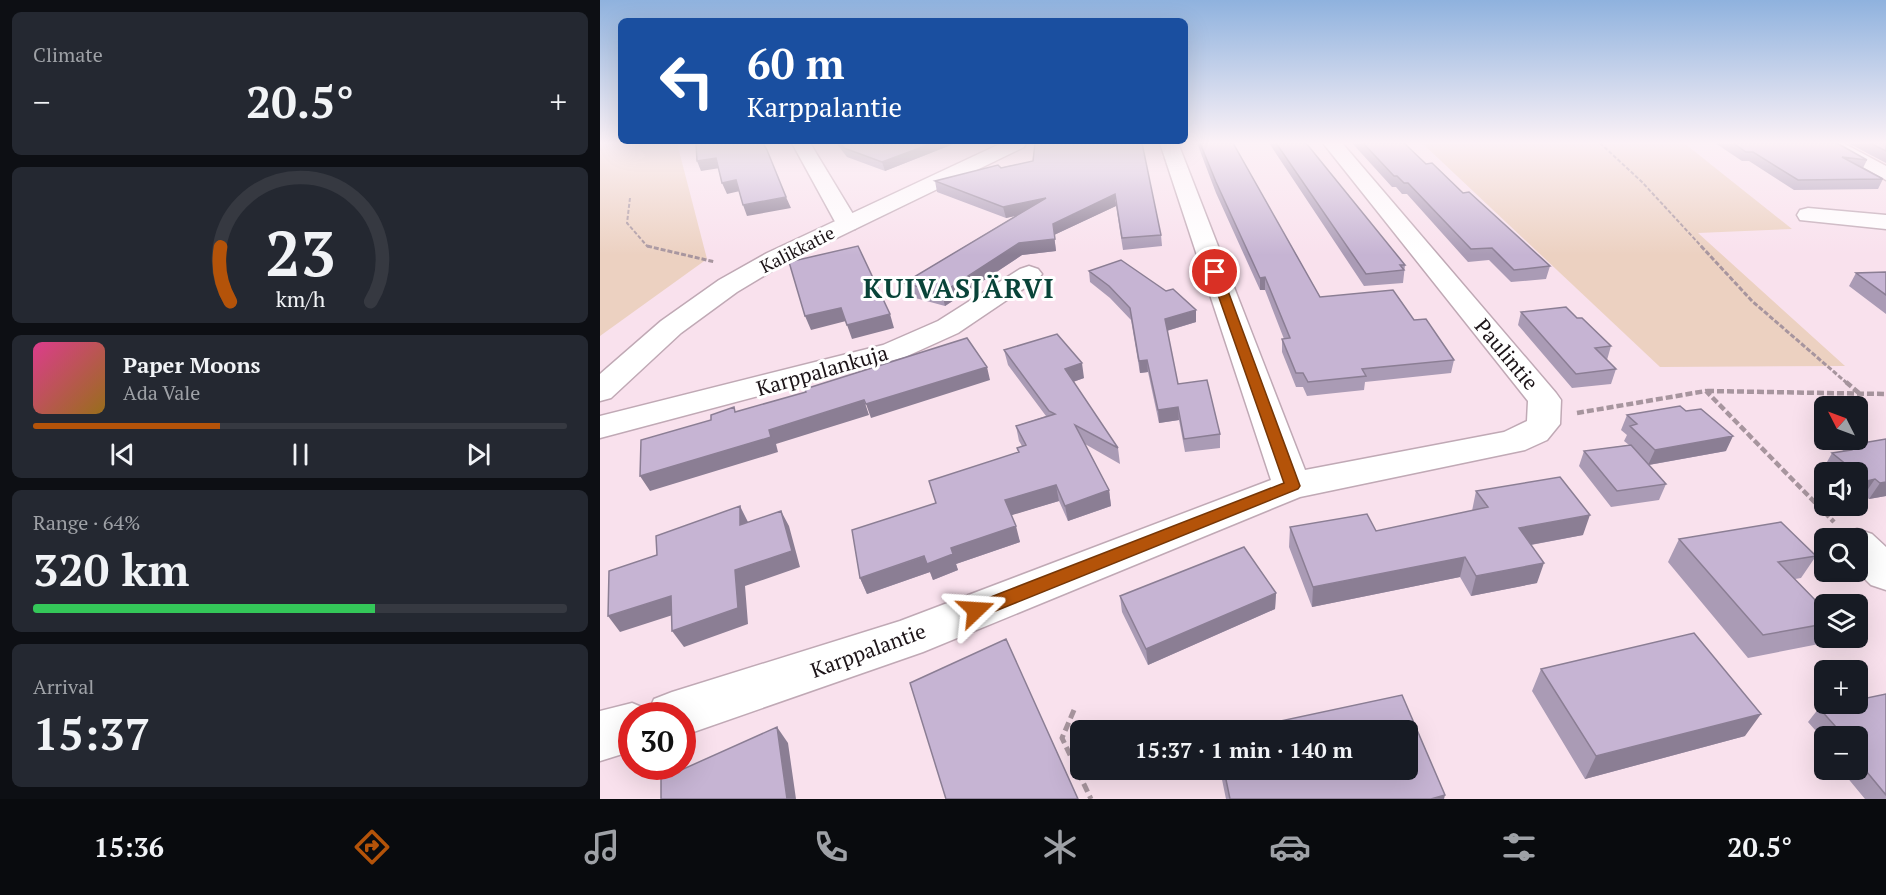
<!DOCTYPE html>
<html lang="en">
<head>
<meta charset="utf-8">
<style>
	body { margin:0; font-family:"PT Serif",serif; background:#242831; color:#f1f3f6; height:100vh; display:flex; flex-direction:column; font-size:22px; white-space:nowrap }
	* { box-sizing:border-box; margin:0 }
	p { font-size:20px; color:#9ea1a6 }
	.icon { flex:none; width:33px; height:33px; fill:none; stroke:currentColor; stroke-width:2; stroke-linecap:round; stroke-linejoin:round }
	.map { position:relative; flex:1; overflow:hidden }
	.panel { display:flex; flex-direction:column; gap:12px; padding:12px; background:#0d0f14; width:600px }
	.panel>* { flex:none }
	.top-card { position:absolute; left:18px; top:18px; width:570px; height:126px; border-radius:9px; box-shadow:0 6px 24px #0002; background:#1a4fa0; color:#fff; overflow:hidden }
	.needle { width:39px; rotate:312deg }
	.controls { position:absolute; left:1214px; top:396px; display:grid; gap:12px }
	.controls a { display:grid; place-items:center; width:54px; height:54px; border-radius:9px; background:#171b24; box-shadow:0 6px 24px #0002; font-size:30px }
	.speed { position:absolute; left:18px; top:702px; display:flex; gap:12px; font-size:30px; font-weight:700; text-align:center }
	.speed>* { display:grid; place-content:center; width:78px; height:78px; border-radius:50%; background:#171b24; box-shadow:0 6px 24px #0002; line-height:1 }
	.speed .limit { border:9px solid #d22; background:#fff; color:#111 }
	.pin { position:absolute; display:grid; place-items:center; width:51px; height:51px; color:#fff; margin:-26px; border:3px solid #fff; border-radius:50%; box-shadow:0 2px 6px #0007 }
	.me { position:absolute; width:66px; margin:-33px; rotate:70deg; stroke-linejoin:round; filter:drop-shadow(0 0 4px #0008) }
	.turn { display:flex; align-items:center; gap:21px; height:126px; padding:0 30px; font-size:27px }
	.turn .icon { width:78px; height:78px; stroke-width:2.5 }
	.turn b { display:block; font-size:42px; line-height:51px }
	.big { font-size:45px; font-weight:600; line-height:1.1 }
	.panel .tile { flex:1; display:flex; flex-direction:column; justify-content:center; gap:9px; min-width:0; padding:0 21px; border-radius:9px; background:#242831 }
	.panel .dial { align-items:center; gap:0 }
	.dial svg { height:156px; overflow:visible; fill:none; stroke:#363941; stroke-width:7; stroke-linecap:round; text-anchor:middle }
	.dial text { fill:#f1f3f6; stroke:none }
	.song { display:flex; align-items:center; gap:18px }
	.cover { width:72px; height:72px; border-radius:9px; background:linear-gradient(135deg,hsl(330 70% 55%),hsl(40 70% 35%)) }
	.played { height:6px; border-radius:3px; background:linear-gradient(90deg,#b45309 35%,#363941 35%) }
	.keys { display:flex; justify-content:space-around; direction:ltr }
	.heat { display:flex; justify-content:space-between; align-items:center; font-size:33px; direction:ltr }
	.charge { height:9px; border-radius:4px; background:linear-gradient(90deg,#34c759 64%,#363941 0) }
	.trip { position:absolute; left:470px; top:720px; width:348px; height:60px; border-radius:9px; background:#171b24; box-shadow:0 6px 24px #0002; font-weight:600; line-height:60px; text-align:center }
	.dock { display:flex; height:96px; justify-content:space-around; align-items:center; background:#090b0e; color:#9ea1a6 }
	.dock .icon { width:42px; height:42px }
	.dock .on { color:#b45309 }
	.dock b { font-size:27px; color:#f1f3f6 }
	main { display:flex; flex:1; min-height:0 }
	.map>svg:first-child { display:block }
	.green { fill:#ecd1c1 }
	.lines { fill:none; stroke-linecap:round; stroke-linejoin:round }
	.street-casing { stroke:#c0a9b5; stroke-width:3 }
	.secondary-casing { stroke:#c0a9b5; stroke-width:3 }
	.path-far3 { stroke:#a7959e; stroke-width:2; stroke-dasharray:4 2; stroke-linecap:butt }
	.path-far2 { stroke:#a7959e; stroke-width:3; stroke-dasharray:5 2; stroke-linecap:butt }
	.path-far1 { stroke:#a7959e; stroke-width:4.5; stroke-dasharray:7 3; stroke-linecap:butt }
	.path { stroke:#a7959e; stroke-width:5; stroke-dasharray:9 4.5; stroke-linecap:butt }
	.street { fill:#fff; fill-rule:evenodd }
	.secondary { fill:#fff; fill-rule:evenodd }
	.wall { fill:#aa9bb5 }
	.shaded-wall { fill:#8b7e94 }
	.building { fill:#c6b4d3; stroke:#8b7e94; stroke-width:1.5 }
	.route { fill:#b45309; stroke:#753606; stroke-width:1.5 }
	.labels { text-anchor:middle; dominant-baseline:central; stroke-width:6; stroke-linejoin:round; paint-order:stroke }
	.far-street-label { font-size:18px; fill:#1c1418; stroke:#fff }
	.street-label { font-size:21px; fill:#1c1418; stroke:#fff }
	.district-label { font-size:27px; font-weight:bold; letter-spacing:1.5px; fill:#094439; stroke:#fff }
</style>
</head>
<body>
<main>
<section class="panel">
<div class="tile"><p>Climate</p>
<div class="heat"><a>−</a><b class="big">20.5°</b><a>+</a></div>
</div>
<div class="tile dial"><svg viewBox="0 0 100 80">
<path d="M14 69A42 42 0 1 1 86 69"/>
<path d="M14 69A42 42 0 0 1 9 41" stroke="#b45309"/>
<text x="50" y="56" font-size="32" font-weight="700">23</text>
<text x="50" y="72" font-size="11">km/h</text>
</svg></div>
<div class="tile">
<div class="song"><i class="cover"></i><div><b>Paper Moons</b><p>Ada Vale</p></div></div>
<div class="played"></div>
<div class="keys"><svg class="icon" aria-label="previous" viewBox="0 0 24 24"><path d="M18 5L8 12l10 7zM5 5v14"/></svg><svg class="icon" aria-label="pause" viewBox="0 0 24 24"><path d="M8 5v14M16 5v14"/></svg><svg class="icon" aria-label="next" viewBox="0 0 24 24"><path d="M6 5l10 7-10 7zM19 5v14"/></svg></div>
</div>
<div class="tile"><p>Range · 64%</p><b class="big">320 km</b><div class="charge"></div></div>
<div class="tile"><p>Arrival</p><b class="big">15:37</b></div>
</section>
<div class="map">
<svg width="1286" height="799" viewBox="0 0 1286 799">
	<rect width="100%" height="100%" fill="#f9e1ed"/>
	<!-- green -->
	<path class="green" d="M0,143H77L107,259L0,336Z
		M822,143H1084L1192,229L1098,233L1245,366L1060,367Z"/>
	<g class="lines">
		<!-- street casing -->
		<g class="street-casing">
			<path id="street" d="M192,143H210L259,224L255,229H239Z
				M560,143H578L705,470L904,432L927,421L928,401L723,143H742L956,393L961,400L960,424L947,440L925,450L700,497L323,652L82,736V716H32V751L0,761V711L32,703L49,710L54,699L72,692L300,621L671,480Z
				M1220,143H1243L1286,166V180Z
				M1208,208L1286,215V229L1200,220L1197,215L1200,210Z
				M429,266L438,269L442,274L438,279L358,333L305,357L0,438V416L283,345L338,321L420,269Z
				M1257,529L1272,534L1286,547V590L1271,585L1257,571V538H1240L1242,534Z"/>
		</g>
		<!-- secondary casing -->
		<g class="secondary-casing">
			<path id="secondary" d="M402,143H426L424,147L185,263L137,292L81,333L11,398L0,401V374L61,321L119,280L167,253Z"/>
		</g>
		<!-- path-far3 -->
		<path class="path-far3" d="M1000,143L1042,182L1102,247
			M30,198L27,223L47,246L52,247"/>
		<!-- path-far2 -->
		<path class="path-far2" d="M47,246L115,262
			M1101,246L1152,301L1248,384"/>
		<!-- path-far1 -->
		<path class="path-far1" d="M1246,382L1260,394
			M1107,391L1286,394
			M977,413L1106,391L1234,522"/>
		<!-- path -->
		<path class="path" d="M474,710L462,738L491,799"/>
		<!-- street -->
		<use href="#street" class="street"/>
		<!-- secondary -->
		<use href="#secondary" class="secondary"/>
	</g>
	<!-- wall -->
	<path class="wall" d="M236,143H356L285,171L247,157Z
		M435,143L561,235L562,246L523,250L516,206L454,235L456,251L422,255L345,306L308,296L304,283L415,216L406,218L337,192L335,181L433,161Z
		M597,143H633L720,297L814,320L854,360L851,373L765,382L764,390L707,396L703,387H696L682,352V339H684L665,290H660L616,193Z
		M669,143H706L805,265L803,283L764,286Z
		M752,143H804L826,164L863,193L950,266L946,279L911,282L889,260L868,262L807,194H802L796,187H792Z
		M1115,143H1237L1267,160L1263,168L1283,179L1278,189L1194,190L1149,161H1142Z
		M1248,143H1286V163Z
		M489,271L596,322L567,331L578,384L620,434V448L585,452L579,420L559,423L548,372L540,373L531,320L510,298L490,282Z
		M1286,272V314L1249,286L1256,273Z
		M921,312L977,318L1011,346L1007,360L1016,369L1011,384L972,388L918,325Z
		M404,350L484,378L473,382L518,448L520,464L485,444L509,490L511,506L468,521L459,501L411,515L420,542L356,564L358,570L333,580L330,572L267,594L260,578L336,503L418,452L417,448L422,446L419,441L416,426L446,416L408,365Z
		M1027,415L1126,451L1049,465L1066,484L1059,500L1011,507L979,466L984,451L1029,445L1024,441L1027,435L1021,430Z
		M1286,439V496L1269,499L1264,495L1257,496V472H1227L1223,469L1232,453L1242,452L1245,446Z
		M876,491L983,535L931,545L937,583L871,596L860,577L712,607L689,547L690,527L776,531L872,511Z
		M1079,539L1216,556L1201,578L1195,579L1224,609V638L1219,644L1148,658L1068,562Z
		M676,593L675,609L548,665L522,612L520,596Z
		M941,669L1145,736L985,779L932,691Z
		M1286,694V799H1265L1241,770H1257V736H1224V740L1208,722L1219,708Z
		M620,770H807L844,799H626Z"/>
	<!-- shaded-wall -->
	<path class="shaded-wall" d="M333,143H356L285,171L282,162Z
		M116,158L120,168L101,171L97,161Z
		M136,180L140,191L127,194L122,183Z
		M515,194L516,206L454,235L456,251L422,255L345,306L342,293L419,243L453,224Z
		M186,197L191,208L147,216L143,205Z
		M446,198L447,209L406,218L403,207Z
		M665,277V290H660V278Z
		M241,308L246,321L211,330L205,316Z
		M596,310V322L566,331L565,319Z
		M290,314L294,328L252,339L247,325Z
		M547,360L548,372L540,373L539,361Z
		M482,363L484,378L467,384L465,369Z
		M387,367L390,380L271,418L266,404Z
		M264,400L269,415L176,444L178,452L50,491L40,476L169,430Z
		M578,407L579,420L559,423L558,410Z
		M1133,436L1126,451L1048,465L1055,450Z
		M1275,479L1264,495L1257,496L1267,481Z
		M1286,482V496L1269,499L1280,483Z
		M456,485L459,501L409,516L405,500Z
		M509,490L511,506L468,521L465,506Z
		M140,506L148,522L140,525Z
		M181,511L189,526L200,567L145,586L148,624L84,647L72,631L135,570Z
		M990,515L983,535L913,548L919,528Z
		M416,526L420,542L356,564L358,570L333,580L330,572L267,594L260,578Z
		M865,557L860,577L712,607L713,587Z
		M944,563L937,583L871,596L876,576Z
		M676,593L675,609L548,665L546,649Z
		M71,596L82,612L20,632L8,616Z
		M1161,714L1145,736L985,779L996,756Z
		M177,727L188,743L196,799H187Z
		M845,795L844,799H831Z"/>
	<!-- building -->
	<path class="building" d="M96,143H163L167,150L186,197L143,205L136,180L122,183L116,158L97,161Z
		M240,143H333L282,162L244,148Z
		M435,143H542L561,235L522,238L515,194L453,224L455,239L419,243L342,293L304,283L446,198L403,207L335,181L398,165L401,168L433,161Z
		M600,143H633L720,297L793,290L814,320L826,319L854,360L762,369L766,376L708,382L703,373H696L682,339L690,338L665,277L660,278L616,182Z
		M676,143H706L805,265H800L804,270L766,274Z
		M763,143H804L826,164L832,163L863,193L869,192L950,266L914,270L892,248L871,249L808,183H804L797,176H794Z
		M1133,143H1237L1267,160L1242,157L1283,179L1198,180L1153,152H1146Z
		M1270,143H1286V151Z
		M258,246L290,314L247,325L241,308L205,316L189,262Z
		M521,260L566,291L573,289L596,310L565,319L578,384L607,380L620,434L584,439L578,407L558,410L547,360L539,361L530,308L509,286L489,271Z
		M1286,272V295L1256,273Z
		M966,307L977,318H982L1011,346L995,348L1016,369L976,374L921,312Z
		M457,334L482,363L465,369L518,448L475,425L509,490L465,506L456,485L405,500L416,526L351,548L353,554L327,564L324,556L260,578L252,530L336,503L329,481L419,452L417,448L426,445L416,426L455,414L449,411L404,350Z
		M367,338L387,367L266,404L264,400L169,430L171,437L40,476L41,440L111,420V415L134,407L135,412L206,392L205,389Z
		M1080,406L1086,411L1101,409L1133,436L1055,450L1030,426L1037,424L1027,415Z
		M1286,439V482L1280,483L1275,479L1267,481L1232,453L1251,450L1245,446Z
		M1031,445L1066,484L1017,491L984,451Z
		M960,477L990,515L919,528L944,563L876,576L865,557L713,587L690,527L767,514L776,531L888,507L876,491Z
		M140,506V525L181,511L192,551L135,570L138,608L72,631L71,596L8,616L9,571L57,555L56,536Z
		M1181,522L1216,556L1178,562L1224,609V624L1163,635L1079,539Z
		M644,547L676,593L546,649L520,596Z
		M1094,633L1161,714L996,756L941,669Z
		M406,639L478,799H346L310,683Z
		M1286,694V795L1257,760V754L1259,753L1257,751V736H1244L1219,708L1239,704H1257V700Z
		M802,695L845,795L831,799H630L624,770H807V730H639Z
		M177,727L187,799H61V779Z"/>
	<!-- sky -->
	<linearGradient id="sky" x2="0" y2="1"><stop stop-color="#8fb2de"/><stop offset="0.56" stop-color="#fcf2f7"/><stop offset="1" stop-color="#fcf2f7" stop-opacity="0"/></linearGradient>
	<rect width="1286" height="255" fill="url(#sky)"/>
	<!-- route -->
	<path class="route" d="M615,268L621,272L700,486L698,489L383,616L376,618L370,616L367,610L370,605L684,483L610,272Z"/>
	<g class="labels">
		<!-- far-street labels -->
		<g class="far-street-label">
			<text transform="translate(197 249) rotate(-27)">Kalikkatie</text>
		</g>
		<!-- street labels -->
		<g class="street-label">
			<text transform="translate(907 354) rotate(50)">Paulintie</text>
			<text transform="translate(222 370) rotate(-16)">Karppalankuja</text>
			<text transform="translate(268 650) rotate(-20)">Karppalantie</text>
		</g>
		<!-- district labels -->
		<g class="district-label">
			<text x="359" y="288">KUIVASJÄRVI</text>
		</g>
	</g>
</svg>
<div class="controls">
<a><svg class="needle" viewBox="-14 -14 28 28"><path d="M0-13l5 13h-10z" fill="#e53935"/><path d="M0 13l5-13h-10z" fill="#9ea1a6"/></svg></a>
<a><svg class="icon" aria-label="sound" viewBox="0 0 24 24"><path d="M4 9h4l5-4v14l-5-4H4zM17 9q2 3 0 6"/></svg></a>
<a><svg class="icon" aria-label="search" viewBox="0 0 24 24"><circle cx="10" cy="10" r="6"/><path d="M15 15l6 6"/></svg></a>
<a><svg class="icon" aria-label="layers" viewBox="0 0 24 24"><path d="M12 4l9 5-9 5-9-5zM3 14l9 5 9-5"/></svg></a>
<a>+</a>
<a>−</a>
</div>
<div class="speed"><div class="limit">30</div></div>
<div class="pin" style="left:615px;top:272px;background:#d93025"><svg class="icon" aria-label="arrive" viewBox="0 0 24 24"><path d="M6 21V4h12l-3 4 3 4H6"/></svg></div>
<svg class="me" style="left:376px;top:610px" viewBox="-20 -20 40 40"><path d="M0-17L14 15 0 8-14 15z" fill="#b45309" stroke="#fff" stroke-width="4"/></svg>
<div class="trip">15:37 · 1 min · 140 m</div>
<div class="top-card">
<div class="turn"><svg class="icon" aria-label="left" viewBox="0 0 24 24"><path d="M17 20v-9H6M10 6l-5 5 5 5"/></svg><div><b>60 m</b>Karppalantie</div></div>
</div>
</div>
</main>
<nav class="dock">
<b>15:36</b>
<svg class="icon on" aria-label="directions" viewBox="0 0 24 24"><path d="M12 3l9 9-9 9-9-9zM9 14v-3h6M13 9l2 2-2 2"/></svg>
<svg class="icon" aria-label="music" viewBox="0 0 24 24"><path d="M9 18V5l10-2v13"/><circle cx="6" cy="18" r="3"/><circle cx="16" cy="16" r="3"/></svg>
<svg class="icon" aria-label="phone" viewBox="0 0 24 24"><path d="M5 4h4l2 5-3 2q2 4 5 5l2-3 5 2v4C11 20 4 13 5 4z"/></svg>
<svg class="icon" aria-label="climate" viewBox="0 0 24 24"><path d="M12 3v18M4 7l16 10M4 17L20 7"/></svg>
<svg class="icon" aria-label="car" viewBox="0 0 24 24"><path d="M5 17H2v-5l4-1 3-4h7l3 4 3 1v5h-3M9 17h6M6 11h13"/><circle cx="7" cy="17" r="2"/><circle cx="17" cy="17" r="2"/></svg>
<svg class="icon" aria-label="filters" viewBox="0 0 24 24"><path d="M4 7h16M4 17h16"/><circle cx="9" cy="7" r="2"/><circle cx="15" cy="17" r="2"/></svg>
<b>20.5°</b>
</nav>
</body>
</html>
